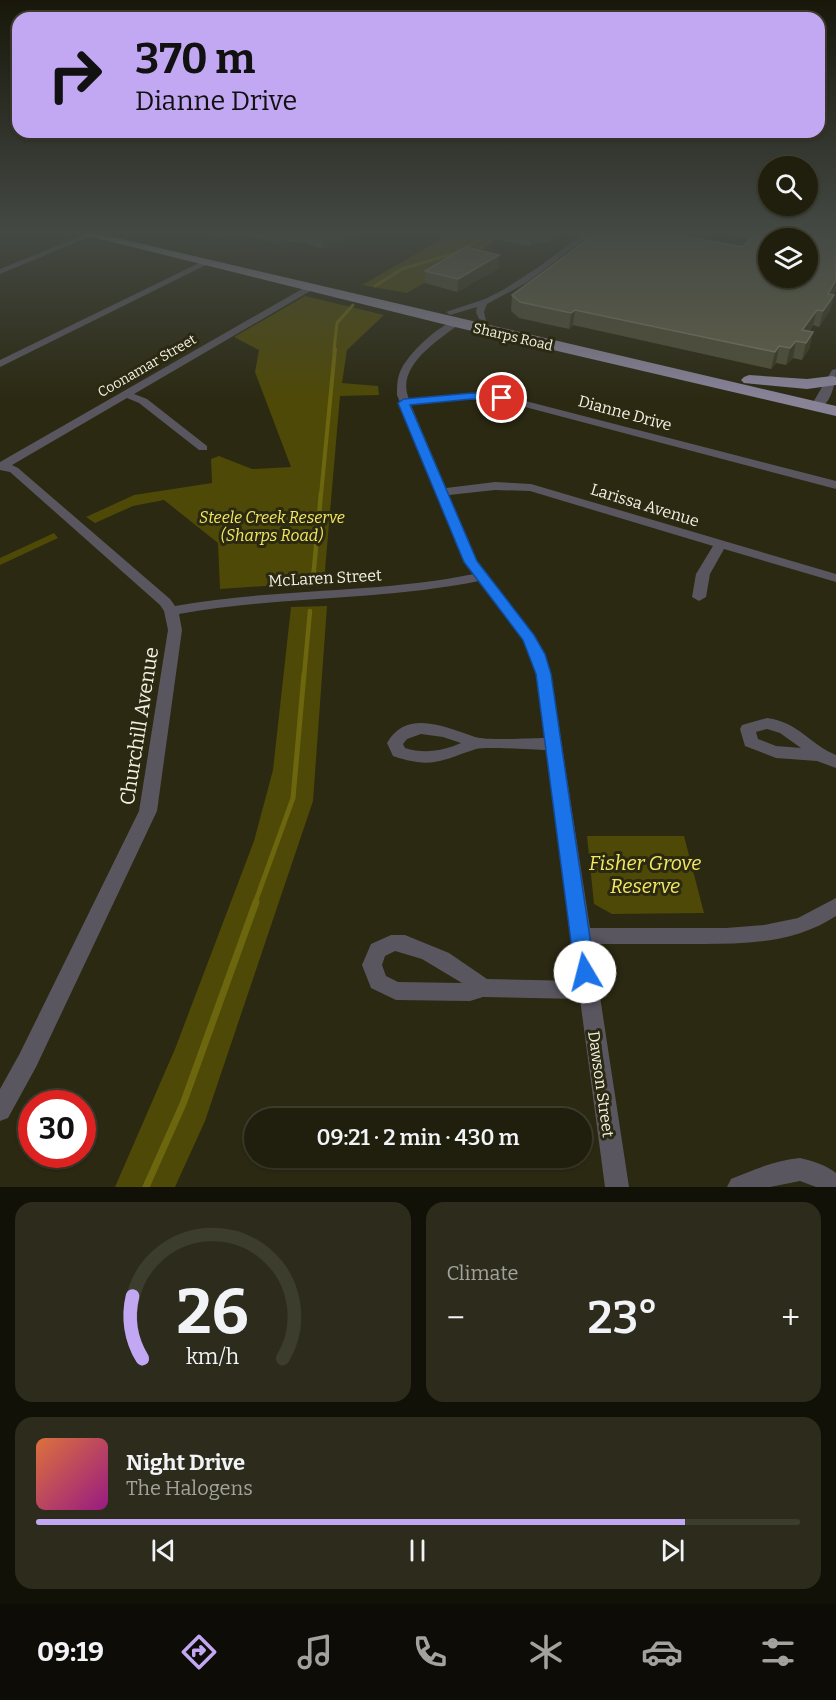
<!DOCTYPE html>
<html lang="en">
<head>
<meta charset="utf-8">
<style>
	body { margin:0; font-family:Bitter,serif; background:#2d2c1c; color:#f1f3f6; height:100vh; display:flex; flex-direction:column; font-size:22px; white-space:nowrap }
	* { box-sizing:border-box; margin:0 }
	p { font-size:20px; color:#a2a29e }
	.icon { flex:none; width:33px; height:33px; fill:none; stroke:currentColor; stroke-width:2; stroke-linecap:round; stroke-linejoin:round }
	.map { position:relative; height:1187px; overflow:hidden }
	.panel { display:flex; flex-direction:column; gap:15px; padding:15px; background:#121108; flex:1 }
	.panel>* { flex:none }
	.banner { position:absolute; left:12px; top:12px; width:813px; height:126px; border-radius:18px; box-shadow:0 2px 4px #0004,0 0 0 2px #3d3d2e; background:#c2a8f3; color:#111; overflow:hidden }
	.controls { position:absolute; left:758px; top:156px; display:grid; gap:12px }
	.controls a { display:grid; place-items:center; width:60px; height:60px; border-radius:50%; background:#201f0e; box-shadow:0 2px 4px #0004,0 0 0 2px #3d3d2e; font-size:30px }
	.speed { position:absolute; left:18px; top:1090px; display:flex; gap:12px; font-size:30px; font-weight:700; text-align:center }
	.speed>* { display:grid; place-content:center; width:78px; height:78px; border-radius:50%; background:#201f0e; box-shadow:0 2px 4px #0004,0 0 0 2px #3d3d2e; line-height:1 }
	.speed .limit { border:9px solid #d22; background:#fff; color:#111 }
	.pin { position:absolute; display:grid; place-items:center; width:51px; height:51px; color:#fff; margin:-26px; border:3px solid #fff; border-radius:50%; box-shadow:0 2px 6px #0007 }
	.me { position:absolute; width:66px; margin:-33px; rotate:352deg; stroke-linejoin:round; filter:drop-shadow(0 0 4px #0008) }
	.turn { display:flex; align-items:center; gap:21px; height:126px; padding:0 24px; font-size:27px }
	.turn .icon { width:78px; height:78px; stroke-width:2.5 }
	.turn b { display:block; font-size:42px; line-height:51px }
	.big { font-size:45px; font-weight:600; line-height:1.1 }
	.panel .widget { flex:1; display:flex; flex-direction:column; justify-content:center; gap:9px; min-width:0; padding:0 21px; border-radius:18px; background:#2d2c1c }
	.panel .dial { align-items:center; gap:0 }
	.dial svg { height:156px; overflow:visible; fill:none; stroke:#3d3d2e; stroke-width:7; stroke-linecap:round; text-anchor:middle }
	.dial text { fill:#f1f3f6; stroke:none }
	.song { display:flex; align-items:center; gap:18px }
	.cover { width:72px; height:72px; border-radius:9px; background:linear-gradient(135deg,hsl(20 70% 55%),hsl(310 70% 35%)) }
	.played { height:6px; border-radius:3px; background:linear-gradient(90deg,#c2a8f3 85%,#3d3d2e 85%) }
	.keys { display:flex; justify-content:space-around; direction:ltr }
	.heat { display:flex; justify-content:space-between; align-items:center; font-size:33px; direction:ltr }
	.panel .tiles { flex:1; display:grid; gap:15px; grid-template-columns:1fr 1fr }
	.widget:last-child { grid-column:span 2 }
	.trip { position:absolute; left:244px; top:1108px; width:348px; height:60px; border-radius:30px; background:#201f0e; box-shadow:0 2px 4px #0004,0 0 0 2px #3d3d2e; font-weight:600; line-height:60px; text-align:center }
	.tabs { display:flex; height:96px; justify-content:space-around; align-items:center; background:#0d0c06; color:#a2a29e }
	.tabs .icon { width:42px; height:42px }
	.tabs .selected { color:#c2a8f3 }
	.tabs b { font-size:27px; color:#f1f3f6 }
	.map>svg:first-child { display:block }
	.green { fill:#4e4907 }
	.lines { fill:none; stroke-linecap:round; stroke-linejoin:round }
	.stream-far4 { stroke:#6c660e; stroke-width:3 }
	.stream-far3 { stroke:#6c660e; stroke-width:4 }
	.stream-far2 { stroke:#6c660e; stroke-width:4.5 }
	.stream-far1 { stroke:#6c660e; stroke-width:5 }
	.stream { stroke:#6c660e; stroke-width:7 }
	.service { stroke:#595660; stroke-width:4.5 }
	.minor { fill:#595660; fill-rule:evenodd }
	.tertiary { fill:#595660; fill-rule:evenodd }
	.primary { fill:#898398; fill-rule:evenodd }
	.wall { fill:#504f38 }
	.shaded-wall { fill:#3a3921 }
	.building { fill:#62614a; stroke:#787862; stroke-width:1.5; fill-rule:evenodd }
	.route { fill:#1a73e8; stroke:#114b97; stroke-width:1.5 }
	.labels { text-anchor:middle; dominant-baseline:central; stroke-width:6; stroke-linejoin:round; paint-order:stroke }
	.far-street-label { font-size:14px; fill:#f2f2e4; stroke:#2b2912 }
	.street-label { font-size:16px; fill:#f2f2e4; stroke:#2b2912 }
	.park-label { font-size:16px; font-style:italic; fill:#f4e960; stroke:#2b2912 }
	.near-street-label { font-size:20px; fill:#f2f2e4; stroke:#2b2912 }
	.near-park-label { font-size:20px; font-style:italic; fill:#f4e960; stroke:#2b2912 }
</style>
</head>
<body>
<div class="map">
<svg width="836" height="1187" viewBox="0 0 836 1187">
	<rect width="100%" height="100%" fill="#2b2912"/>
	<!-- green -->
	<path class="green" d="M451,234H503L483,249L407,293L362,285Z
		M305,296L384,315L347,350L342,383L378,386L379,395L340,396L324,582L220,589L218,543L164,500L133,506L95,523L86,517L134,495L212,483L211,459L219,456L252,469L291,467L255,372L259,350L234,337Z
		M54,533L58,538L0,565V558Z
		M327,606L313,801L205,1121L175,1187H115L175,1049L254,841L273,770L291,607Z
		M587,836H684L704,913L612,914L594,904Z"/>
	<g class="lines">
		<!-- stream-far4 -->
		<path class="stream-far4" d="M375,286L402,269L455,253L489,234
			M334,350L337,323L353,305"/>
		<!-- stream-far3 -->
		<path class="stream-far3" d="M321,495L335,349"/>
		<!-- stream-far2 -->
		<path class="stream-far2" d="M313,579L321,493
			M304,676L310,611"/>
		<!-- stream-far1 -->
		<path class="stream-far1" d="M255,903L293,798L304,674"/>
		<!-- stream -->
		<path class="stream" d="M146,1187L183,1104L256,902"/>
		<!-- service -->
		<path class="service" d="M737,234L768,239"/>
		<!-- minor -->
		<path class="minor" d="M86,234L94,235L0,274V269Z
			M583,234H592L526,283L487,304L484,312L486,321L479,319L476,312L477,307L450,315L446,312L485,299L503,290L537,268Z
			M201,262L208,264L0,367V360Z
			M309,285L312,286V290L134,394L147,399L207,446V450H199L139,403L127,398L12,465L18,468L170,599L175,606C274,588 375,594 474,574L465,562L397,395C397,387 397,379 400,372C408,353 437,327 455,320L460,323L458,325C437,341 395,367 409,399L472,393L502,395L836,481V489L502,401L472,399L411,405L446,488L495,482L531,484L836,574V582L724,549L710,574L706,597L699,601L692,597L696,574L713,546L530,491L495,490L449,495L477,561L534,635L551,674L590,928H726L764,925L798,918L836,898V916C790,946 737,944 684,944C654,944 623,944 592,944L629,1187H605L580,999L483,997L470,1001L396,1000L371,988L362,965L371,944L391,935H405L449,953L487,979L578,981L547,750C532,750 487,746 476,749C440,761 432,769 393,756L387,743C407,708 447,728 475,737C489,741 529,738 545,738L537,674L522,639L479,581C380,601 278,596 179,614L182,630L157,811L36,1067L8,1118L0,1121V1089L20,1053L139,811L168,630L164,611L160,605L10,472L0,470V462ZM421,734L443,737L461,743C443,751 424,754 405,748L403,744L407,739ZM395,951L422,959L462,983L398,982L386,976L382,965L385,956Z
			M767,718C800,723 809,744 836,755V768L817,761L776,758L745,746L740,729L742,725ZM767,729L780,733L801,748L776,746L758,739L756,732Z
			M800,1158C813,1161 826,1165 836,1173V1187H816L800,1181L770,1187H727L731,1179C753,1170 776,1160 800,1158Z"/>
		<!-- tertiary -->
		<path class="tertiary" d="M836,369C836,382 831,405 817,410L813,409L811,406L832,370Z"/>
		<!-- primary -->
		<path class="primary" d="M80,234H100L836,406V416L455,327Z
			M749,375L807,379L832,376L836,377V385L807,389L744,383L741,380L744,377Z"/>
	</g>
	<!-- wall -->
	<path class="wall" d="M206,234H236L223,238Z
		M243,234H359L323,249L297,241H288L279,244Z
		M494,234H560L548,243L538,241L530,246L494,239Z
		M755,234H836V240L808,235L836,289L833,295L830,310L819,327L813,325L809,332H813L809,349L802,360L793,358L786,365L776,363L771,369L573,325L569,329L519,318L511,311L512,295L743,247Z
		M499,255V268L457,292L425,283V271Z"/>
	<!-- shaded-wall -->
	<path class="shaded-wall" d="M223,234H236L223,238Z
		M278,234H288V241L279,244Z
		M322,234H359L323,249Z
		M531,234H539L538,241L530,246Z
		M548,234H560L548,243Z
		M499,255V268L457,292L458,279Z
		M836,280V289L825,309L834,295L830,310L819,327L828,294Z
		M575,310L573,325L569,329L571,313Z
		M817,310L813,325L801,342L802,330Z
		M813,332L809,349L802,360L806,343Z
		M796,341L793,358L786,365L790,348Z
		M779,346L776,363L771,369L775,352Z"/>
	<!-- building -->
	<path class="building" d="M595,234H673L743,247L755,234H807L809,236L836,241V280L828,294L834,295L823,311L817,310L802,330L813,332L806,343L796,341L790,348L779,346L775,352L575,310L571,313L520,302L512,295ZM768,238H807V278H768Z
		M466,247L499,255L458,279L425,271Z"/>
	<!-- sky -->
	<linearGradient id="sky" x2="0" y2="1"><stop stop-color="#18170a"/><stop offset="0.58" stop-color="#444944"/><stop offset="1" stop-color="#444944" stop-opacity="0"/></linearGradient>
	<rect width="836" height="400" fill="url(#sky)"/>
	<!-- route -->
	<path class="route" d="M472,393L502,395L507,398L502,401L472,399L410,405L477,561L534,635L545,654L551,674L595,972L592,978L585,981L578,978L575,972L536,674L523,640L464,562L398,403L404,399Z"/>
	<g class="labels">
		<!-- far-street labels -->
		<g class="far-street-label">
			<text transform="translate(513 337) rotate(13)">Sharps Road</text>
			<text transform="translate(147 366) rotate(-30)">Coonamar Street</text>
		</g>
		<!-- street labels -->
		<g class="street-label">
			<text transform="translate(625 413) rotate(15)">Dianne Drive</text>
			<text transform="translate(645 505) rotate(17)">Larissa Avenue</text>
			<text transform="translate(325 578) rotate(-3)">McLaren Street</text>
			<text transform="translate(601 1084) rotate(82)">Dawson Street</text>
		</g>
		<!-- park labels -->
		<g class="park-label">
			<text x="272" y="517">Steele Creek Reserve<tspan x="272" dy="18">(Sharps Road)</tspan></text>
		</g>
		<!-- near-street labels -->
		<g class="near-street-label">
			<text transform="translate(139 726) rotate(-81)">Churchill Avenue</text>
		</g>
		<!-- near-park labels -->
		<g class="near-park-label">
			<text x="645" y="863">Fisher Grove<tspan x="645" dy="23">Reserve</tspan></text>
		</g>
	</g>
</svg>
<div class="controls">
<a><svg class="icon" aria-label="search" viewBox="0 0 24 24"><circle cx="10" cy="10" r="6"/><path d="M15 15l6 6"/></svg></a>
<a><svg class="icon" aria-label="layers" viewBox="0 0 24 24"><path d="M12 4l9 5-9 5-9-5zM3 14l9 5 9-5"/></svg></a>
</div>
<div class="speed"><div class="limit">30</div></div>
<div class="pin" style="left:502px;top:398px;background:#d93025"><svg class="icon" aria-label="arrive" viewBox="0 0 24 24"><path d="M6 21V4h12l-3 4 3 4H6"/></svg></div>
<svg class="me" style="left:585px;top:972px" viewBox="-20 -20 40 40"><circle r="19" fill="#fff"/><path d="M0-13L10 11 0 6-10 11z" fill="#1a73e8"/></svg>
<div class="trip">09:21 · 2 min · 430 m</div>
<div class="banner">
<div class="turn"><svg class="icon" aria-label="right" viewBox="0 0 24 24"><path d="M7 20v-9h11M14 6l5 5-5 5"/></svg><div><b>370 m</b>Dianne Drive</div></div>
</div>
</div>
<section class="panel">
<div class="tiles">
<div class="widget dial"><svg viewBox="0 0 100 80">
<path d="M14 69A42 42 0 1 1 86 69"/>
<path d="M14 69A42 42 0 0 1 9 37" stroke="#c2a8f3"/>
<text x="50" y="56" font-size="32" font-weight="700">26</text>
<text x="50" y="72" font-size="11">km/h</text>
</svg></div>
<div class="widget"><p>Climate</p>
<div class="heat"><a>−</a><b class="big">23°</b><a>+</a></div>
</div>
<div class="widget">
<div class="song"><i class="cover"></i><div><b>Night Drive</b><p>The Halogens</p></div></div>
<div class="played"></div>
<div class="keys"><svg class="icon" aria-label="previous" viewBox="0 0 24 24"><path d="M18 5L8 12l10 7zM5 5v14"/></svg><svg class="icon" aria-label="pause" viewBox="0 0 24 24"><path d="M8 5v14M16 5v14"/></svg><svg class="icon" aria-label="next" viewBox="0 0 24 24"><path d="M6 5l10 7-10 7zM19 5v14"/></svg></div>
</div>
</div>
</section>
<nav class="tabs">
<b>09:19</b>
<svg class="icon selected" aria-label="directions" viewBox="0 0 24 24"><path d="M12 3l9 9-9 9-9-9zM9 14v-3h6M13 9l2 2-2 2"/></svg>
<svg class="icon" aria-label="music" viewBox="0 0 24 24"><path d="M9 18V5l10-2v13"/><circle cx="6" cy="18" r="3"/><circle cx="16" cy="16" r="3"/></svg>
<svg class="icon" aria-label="phone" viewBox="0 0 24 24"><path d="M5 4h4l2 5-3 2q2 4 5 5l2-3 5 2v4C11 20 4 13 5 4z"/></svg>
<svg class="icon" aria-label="climate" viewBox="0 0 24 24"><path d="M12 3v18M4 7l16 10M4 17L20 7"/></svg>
<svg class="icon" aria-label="car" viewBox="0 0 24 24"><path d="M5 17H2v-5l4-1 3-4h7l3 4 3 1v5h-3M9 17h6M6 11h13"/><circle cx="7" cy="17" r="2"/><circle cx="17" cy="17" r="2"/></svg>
<svg class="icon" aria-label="filters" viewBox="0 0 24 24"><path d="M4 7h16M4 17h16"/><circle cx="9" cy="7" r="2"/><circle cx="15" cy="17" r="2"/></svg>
</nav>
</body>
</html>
